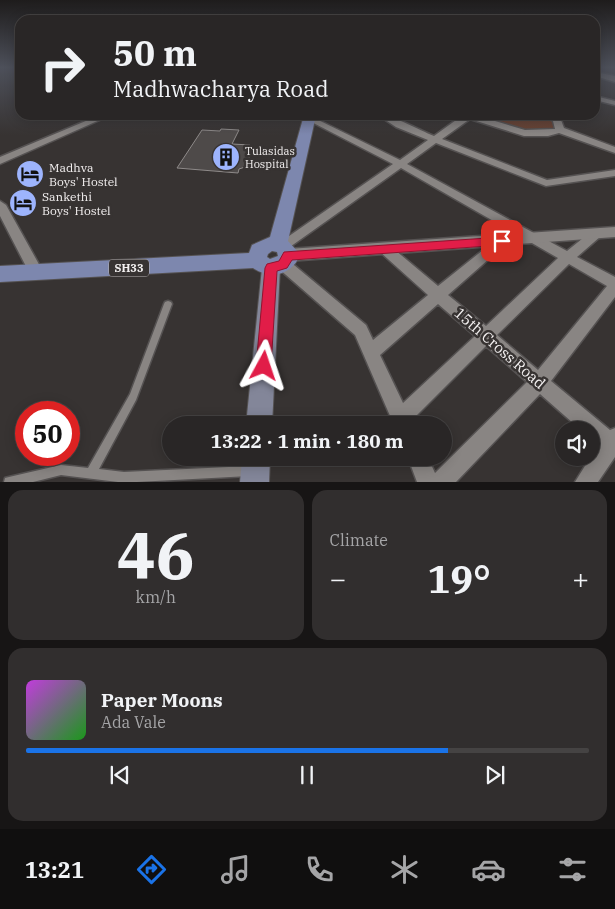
<!DOCTYPE html>
<html lang="en">
<head>
<meta charset="utf-8">
<style>
	body { margin:0; font-family:"IBM Plex Serif",serif; background:#312e2e; color:#f1f3f6; height:100vh; display:flex; flex-direction:column; font-size:19px; white-space:nowrap }
	* { box-sizing:border-box; margin:0 }
	p { font-size:16px; color:#a5a5a7 }
	.icon { flex:none; width:28px; height:28px; fill:none; stroke:currentColor; stroke-width:2; stroke-linecap:round; stroke-linejoin:round }
	.map { position:relative; height:482px; overflow:hidden }
	.details { display:flex; flex-direction:column; gap:8px; padding:8px; background:#171515; flex:1 }
	.details>* { flex:none }
	.top-card { position:absolute; left:15px; top:15px; width:585px; height:105px; border-radius:15px; box-shadow:0 2px 12px #0003,0 0 0 1px #454343; background:#292626; color:#f1f3f6; overflow:hidden }
	.tools { position:absolute; left:555px; top:421px; display:grid; gap:10px }
	.tools a { display:grid; place-items:center; width:45px; height:45px; border-radius:50%; background:#292626; box-shadow:0 2px 12px #0003,0 0 0 1px #454343; font-size:25px }
	.speed { position:absolute; left:15px; top:401px; display:flex; gap:10px; font-size:25px; font-weight:700; text-align:center }
	.speed>* { display:grid; place-content:center; width:65px; height:65px; border-radius:50%; background:#292626; box-shadow:0 2px 12px #0003,0 0 0 1px #454343; line-height:1 }
	.speed .limit { border:8px solid #d22; background:#fff; color:#111 }
	.pin { position:absolute; display:grid; place-items:center; width:42px; height:42px; color:#fff; margin:-21px; border-radius:10px; box-shadow:0 2px 8px #0006 }
	.me { position:absolute; width:55px; margin:-28px; rotate:5deg; stroke-linejoin:round; filter:drop-shadow(0 0 4px #0008) }
	.turn { display:flex; align-items:center; gap:18px; height:105px; padding:0 15px; font-size:22px }
	.turn .icon { width:65px; height:65px; stroke-width:2.5 }
	.turn b { display:block; font-size:35px; line-height:42px }
	.big { font-size:38px; font-weight:800; line-height:1.1 }
	.details .card { flex:1; display:flex; flex-direction:column; justify-content:center; gap:8px; min-width:0; padding:0 18px; border-radius:15px; background:#312e2e }
	.details .dial { align-items:center; gap:0 }
	.dial b { font-size:65px; line-height:1 }
	.song { display:flex; align-items:center; gap:15px }
	.cover { width:60px; height:60px; border-radius:8px; background:linear-gradient(135deg,hsl(290 70% 55%),hsl(120 70% 35%)) }
	.played { height:5px; border-radius:2px; background:linear-gradient(90deg,#1a73e8 75%,#454343 75%) }
	.keys { display:flex; justify-content:space-around; direction:ltr }
	.heat { display:flex; justify-content:space-between; align-items:center; font-size:28px; direction:ltr }
	.details .tiles { flex:1; display:grid; gap:8px; grid-template-columns:1fr 1fr }
	.card:last-child { grid-column:span 2 }
	.trip { position:absolute; left:162px; top:416px; width:290px; height:50px; border-radius:25px; background:#292626; box-shadow:0 2px 12px #0003,0 0 0 1px #454343; font-weight:800; line-height:50px; text-align:center }
	.dock { display:flex; height:80px; justify-content:space-around; align-items:center; background:#100f0f; color:#a5a5a7 }
	.dock .icon { width:35px; height:35px }
	.dock .on { color:#1a73e8 }
	.dock b { font-size:22px; color:#f1f3f6 }
	.map>svg:first-child { display:block }
	.green { fill:#684131 }
	.building { fill:#4e4a49; stroke:#8e8a89 }
	.lines { fill:none; stroke-linecap:round; stroke-linejoin:round }
	.service-casing { stroke:#555252; stroke-width:3 }
	.minor-casing { stroke:#555252; stroke-width:3 }
	.tertiary-casing { stroke:#555252; stroke-width:3 }
	.secondary-casing { stroke:#555252; stroke-width:2 }
	.primary-casing { stroke:#555252; stroke-width:2 }
	.service { fill:#898583; fill-rule:evenodd }
	.minor { fill:#898583; fill-rule:evenodd }
	.tertiary { fill:#898583; fill-rule:evenodd }
	.secondary { fill:#838699; fill-rule:evenodd }
	.primary { fill:#7d87ae; fill-rule:evenodd }
	.route { fill:#e11d48; stroke:#92132f }
	.labels { text-anchor:middle; dominant-baseline:central; stroke-width:5; stroke-linejoin:round; paint-order:stroke }
	.far-poi-label { font-size:11px; fill:#f3f0f0; stroke:#373332; text-anchor:start }
	.shield { fill:#373332; stroke:#bbb7b7; stroke-width:1 }
	.shield-label { font-size:11px; font-weight:bold; fill:#f3f0f0 }
	.poi-label { font-size:12px; fill:#f3f0f0; stroke:#373332; text-anchor:start }
	.near-street-label { font-size:15px; fill:#f3f0f0; stroke:#373332 }
</style>
</head>
<body>
<div class="map">
<svg width="615" height="482" viewBox="0 0 615 482">
	<rect width="100%" height="100%" fill="#373332"/>
	<!-- green -->
	<path class="green" d="M545,115L551,119L555,128C523,133 504,125 475,116Z"/>
	<!-- building -->
	<path class="building" d="M221,129L239,130L232,144L250,145L248,149L252,151L245,167L239,169L238,173L177,168L202,130L220,131Z"/>
	<g class="lines">
		<!-- service casing -->
		<g class="service-casing">
			<path id="service" d="M168,301L171,302L172,304L136,400L99,469L124,472L249,466L253,467L254,471L253,475L249,476L137,482H118L61,475L33,482H4L5,478L9,477L61,465L88,468L130,394L164,304L165,302Z"/>
		</g>
		<!-- minor casing -->
		<g class="minor-casing">
			<path id="minor" d="M595,96L615,101V105L595,100Z
				M100,115H111L0,164V157Z
				M298,115H308L400,160L428,140L396,127L378,115C393,115 419,130 434,136L463,115H475L525,130L555,129L553,121L546,115H555L561,120L564,128L615,147V153L559,133L548,136H524L470,119L442,139L547,180L615,170V176L546,186L436,143L407,164L567,251L593,230H601L603,233L601,236L577,257L615,277V297L551,381L610,430L615,428V457L598,482H575L598,445L591,439V430H581L540,394L456,482H417L408,458H428L435,473L527,382L486,346L411,421L412,425H394L355,335L278,268L276,264L278,260H288L366,325L373,340L428,295L379,251L378,248L379,245H389L438,286L498,238H506L508,241L506,244L448,295L486,326L558,258L401,168L287,249H279L277,246L279,243L393,164ZM569,264L607,286L538,370L497,335ZM438,304L475,336L403,403L380,355Z
				M0,201L6,205L41,268L43,272L41,276L36,277L31,276L0,216Z"/>
		</g>
		<!-- tertiary casing -->
		<g class="tertiary-casing">
			<path id="tertiary" d="M595,72L615,76V82L595,76Z
				M615,227V237L288,261L282,259L280,255L282,251L288,249Z"/>
		</g>
		<!-- secondary casing -->
		<g class="secondary-casing">
			<path id="secondary" d="M271,261L278,263L280,268L272,425H246L262,268L264,263Z
				M242,458H270L269,482H240Z"/>
		</g>
		<!-- primary casing -->
		<g class="primary-casing">
			<path id="primary" d="M304,115H316L288,241L298,252V259C289,276 269,279 253,268L0,282V266L249,253L252,245L270,237ZM272,251L277,252L278,256L270,259L267,257L268,254Z"/>
		</g>
		<!-- service -->
		<use href="#service" class="service"/>
		<!-- minor -->
		<use href="#minor" class="minor"/>
		<!-- tertiary -->
		<use href="#tertiary" class="tertiary"/>
		<!-- secondary -->
		<use href="#secondary" class="secondary"/>
		<!-- primary -->
		<use href="#primary" class="primary"/>
	</g>
	<!-- sky -->
	<linearGradient id="sky" x2="0" y2="1"><stop stop-color="#1e1c1c"/><stop offset="0.5" stop-color="#4d505a"/><stop offset="1" stop-color="#4d505a" stop-opacity="0"/></linearGradient>
	<rect width="615" height="135" fill="url(#sky)"/>
	<!-- route -->
	<path class="route" d="M502,237L507,241L502,245L292,260L287,268L277,271L271,366L269,371L264,373L258,371L256,366L265,268L267,264L279,261L284,252Z"/>
	<!-- icons -->
	<defs>
		<g id="building-disc" transform="scale(1.4375)"><circle r="9.5" fill="#9db4fd" stroke="#373332"/><path d="M-4-6H4V6H1V3H-1V6H-4ZM-2.5-4.3h1.7v1.8h-1.7ZM.8-4.3h1.7v1.8H.8ZM-2.5-1h1.7V.8h-1.7ZM.8-1h1.7V.8H.8Z" fill="#111"/></g>
		<g id="hotel-disc" transform="scale(1.4375)"><circle r="9.5" fill="#9db4fd" stroke="#373332"/><path d="M-6-4.5h1.5V1H6V5H4.5V3h-9V5H-6ZM-4 0a1.8 1.8 0 1 1 3.6 0ZM.5 0V-2.5h3Q6-2.5 6 0Z" fill="#111"/></g>
	</defs>
	<g fill-rule="evenodd">
		<use href="#building-disc" x="226" y="157"/>
		<use href="#hotel-disc" x="30" y="174"/>
		<use href="#hotel-disc" x="23" y="203"/>
	</g>
	<g class="labels">
		<!-- far-poi labels -->
		<g class="far-poi-label">
			<text x="245" y="151">Tulasidas<tspan x="245" dy="13">Hospital</tspan></text>
		</g>
		<!-- shield labels -->
		<rect class="shield" x="109" y="259.5" width="40" height="17" rx="4"/>
		<g class="shield-label">
			<text x="129" y="268">SH33</text>
		</g>
		<!-- poi labels -->
		<g class="poi-label">
			<text x="49" y="167">Madhva<tspan x="49" dy="14">Boys' Hostel</tspan></text>
			<text x="42" y="196">Sankethi<tspan x="42" dy="14">Boys' Hostel</tspan></text>
		</g>
		<!-- near-street labels -->
		<g class="near-street-label">
			<text transform="translate(500 348) rotate(41)">15th Cross Road</text>
		</g>
	</g>
</svg>
<div class="tools">
<a><svg class="icon" aria-label="sound" viewBox="0 0 24 24"><path d="M4 9h4l5-4v14l-5-4H4zM17 9q2 3 0 6"/></svg></a>
</div>
<div class="speed"><div class="limit">50</div></div>
<div class="pin" style="left:502px;top:241px;background:#d93025"><svg class="icon" aria-label="arrive" viewBox="0 0 24 24"><path d="M6 21V4h12l-3 4 3 4H6"/></svg></div>
<svg class="me" style="left:264px;top:366px" viewBox="-20 -20 40 40"><path d="M0-17L14 15 0 8-14 15z" fill="#e11d48" stroke="#fff" stroke-width="4"/></svg>
<div class="trip">13:22 · 1 min · 180 m</div>
<div class="top-card">
<div class="turn"><svg class="icon" aria-label="right" viewBox="0 0 24 24"><path d="M7 20v-9h11M14 6l5 5-5 5"/></svg><div><b>50 m</b>Madhwacharya Road</div></div>
</div>
</div>
<section class="details">
<div class="tiles">
<div class="card dial"><b>46</b><p>km/h</p></div>
<div class="card"><p>Climate</p>
<div class="heat"><a>−</a><b class="big">19°</b><a>+</a></div>
</div>
<div class="card">
<div class="song"><i class="cover"></i><div><b>Paper Moons</b><p>Ada Vale</p></div></div>
<div class="played"></div>
<div class="keys"><svg class="icon" aria-label="previous" viewBox="0 0 24 24"><path d="M18 5L8 12l10 7zM5 5v14"/></svg><svg class="icon" aria-label="pause" viewBox="0 0 24 24"><path d="M8 5v14M16 5v14"/></svg><svg class="icon" aria-label="next" viewBox="0 0 24 24"><path d="M6 5l10 7-10 7zM19 5v14"/></svg></div>
</div>
</div>
</section>
<nav class="dock">
<b>13:21</b>
<svg class="icon on" aria-label="directions" viewBox="0 0 24 24"><path d="M12 3l9 9-9 9-9-9zM9 14v-3h6M13 9l2 2-2 2"/></svg>
<svg class="icon" aria-label="music" viewBox="0 0 24 24"><path d="M9 18V5l10-2v13"/><circle cx="6" cy="18" r="3"/><circle cx="16" cy="16" r="3"/></svg>
<svg class="icon" aria-label="phone" viewBox="0 0 24 24"><path d="M5 4h4l2 5-3 2q2 4 5 5l2-3 5 2v4C11 20 4 13 5 4z"/></svg>
<svg class="icon" aria-label="climate" viewBox="0 0 24 24"><path d="M12 3v18M4 7l16 10M4 17L20 7"/></svg>
<svg class="icon" aria-label="car" viewBox="0 0 24 24"><path d="M5 17H2v-5l4-1 3-4h7l3 4 3 1v5h-3M9 17h6M6 11h13"/><circle cx="7" cy="17" r="2"/><circle cx="17" cy="17" r="2"/></svg>
<svg class="icon" aria-label="filters" viewBox="0 0 24 24"><path d="M4 7h16M4 17h16"/><circle cx="9" cy="7" r="2"/><circle cx="15" cy="17" r="2"/></svg>
</nav>
</body>
</html>
